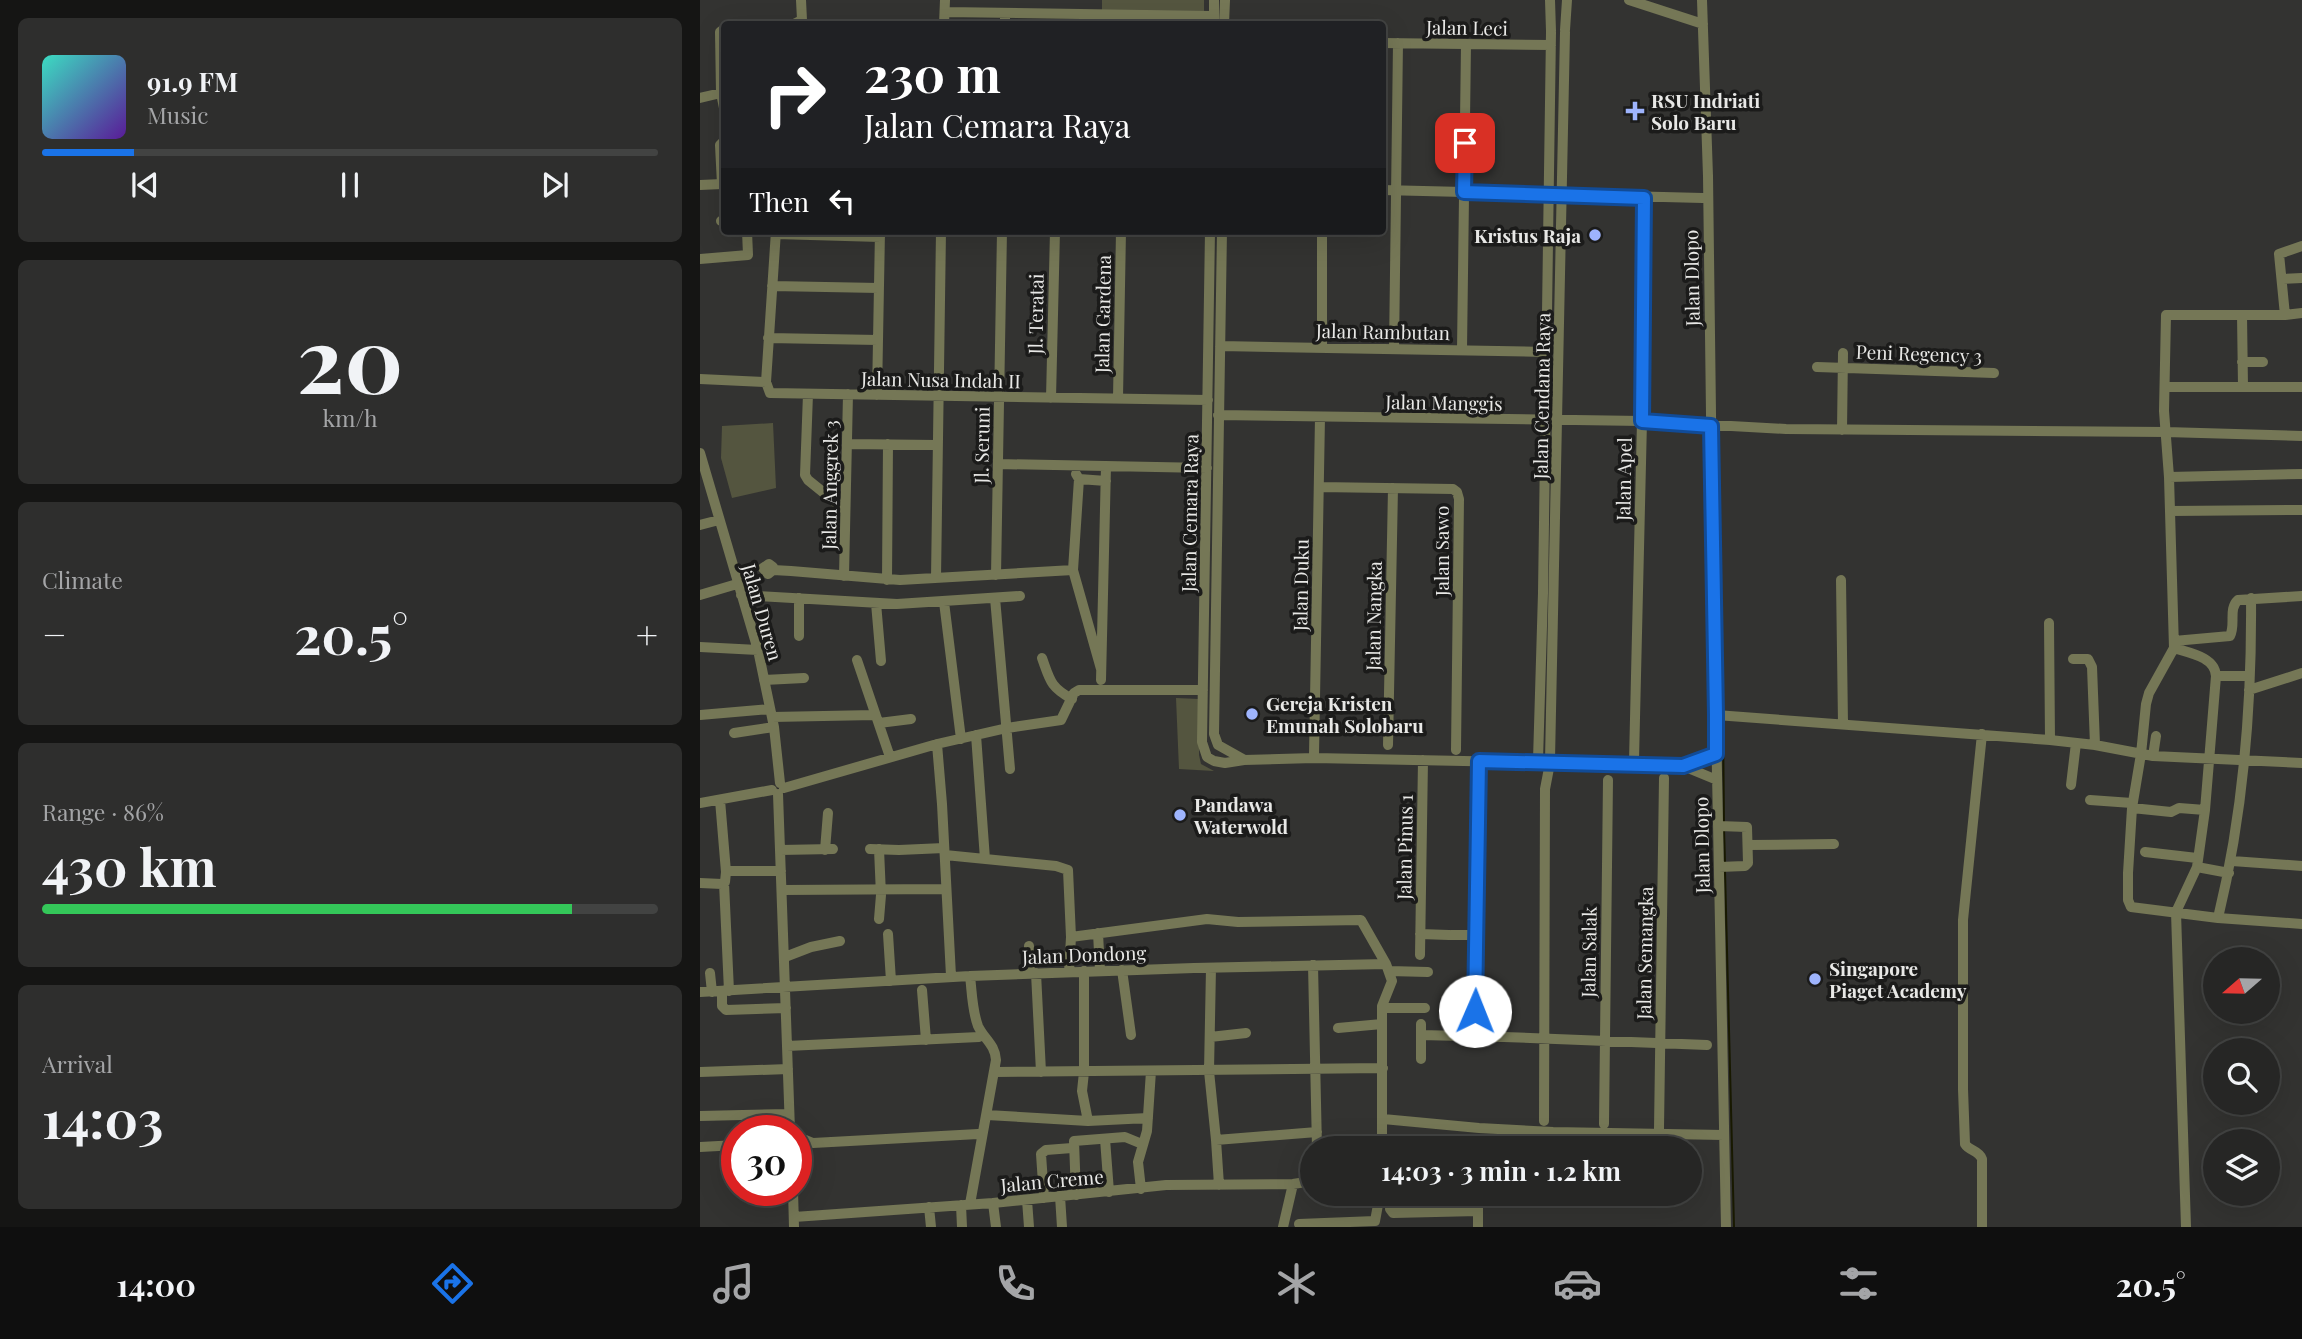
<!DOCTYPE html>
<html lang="en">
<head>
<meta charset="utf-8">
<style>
	body { margin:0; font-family:"Playfair Display",serif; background:#2e2e2d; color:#f1f3f6; height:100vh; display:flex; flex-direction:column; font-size:26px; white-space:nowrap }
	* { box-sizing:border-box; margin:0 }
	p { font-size:23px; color:#a4a5a7 }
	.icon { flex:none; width:38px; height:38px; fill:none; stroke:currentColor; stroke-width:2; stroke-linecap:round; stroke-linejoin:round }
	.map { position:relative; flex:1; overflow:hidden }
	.details { display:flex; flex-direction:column; gap:18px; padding:18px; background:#151514; width:700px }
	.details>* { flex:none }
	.banner { position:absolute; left:21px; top:21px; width:665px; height:214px; border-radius:7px; box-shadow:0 7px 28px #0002,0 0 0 2px #424342; background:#202124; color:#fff; overflow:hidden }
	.needle { width:46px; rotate:250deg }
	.buttons { position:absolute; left:1503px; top:947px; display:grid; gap:14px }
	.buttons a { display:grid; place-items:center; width:77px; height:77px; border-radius:50%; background:#262625; box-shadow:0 7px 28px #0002,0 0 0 2px #424342; font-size:35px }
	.speed { position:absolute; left:21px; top:1115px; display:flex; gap:14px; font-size:35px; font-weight:700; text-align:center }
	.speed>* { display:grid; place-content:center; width:91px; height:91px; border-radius:50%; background:#262625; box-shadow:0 7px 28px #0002,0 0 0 2px #424342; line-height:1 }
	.speed .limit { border:10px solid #d22; background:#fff; color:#111 }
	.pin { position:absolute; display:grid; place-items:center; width:60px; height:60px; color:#fff; margin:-30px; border-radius:14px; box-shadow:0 4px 10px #0006 }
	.me { position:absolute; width:77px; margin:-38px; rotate:1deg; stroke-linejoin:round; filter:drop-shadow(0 0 5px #0008) }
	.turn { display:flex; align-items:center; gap:24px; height:147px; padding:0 28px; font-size:32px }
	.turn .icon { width:91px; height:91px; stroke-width:2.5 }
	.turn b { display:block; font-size:49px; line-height:60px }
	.then { display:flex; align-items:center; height:66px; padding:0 28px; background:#0003; gap:14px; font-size:26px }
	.big { font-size:52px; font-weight:700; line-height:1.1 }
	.details .tile { flex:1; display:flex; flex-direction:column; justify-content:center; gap:10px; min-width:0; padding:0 24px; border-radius:10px; background:#2e2e2d }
	.details .dial { align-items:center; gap:0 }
	.dial b { font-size:91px; line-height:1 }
	.song { display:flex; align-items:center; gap:21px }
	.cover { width:84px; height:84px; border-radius:10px; background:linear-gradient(135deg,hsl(170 70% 55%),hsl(270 70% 35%)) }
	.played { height:7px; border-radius:4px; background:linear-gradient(90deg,#1a73e8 15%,#424342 15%) }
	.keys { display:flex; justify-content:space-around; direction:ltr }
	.heat { display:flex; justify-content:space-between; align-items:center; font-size:38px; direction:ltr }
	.charge { height:10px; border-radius:5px; background:linear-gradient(90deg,#34c759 86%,#424342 0) }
	.trip { position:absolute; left:600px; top:1136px; width:402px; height:70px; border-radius:35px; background:#262625; box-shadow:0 7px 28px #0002,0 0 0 2px #424342; font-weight:700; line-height:70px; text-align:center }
	.tab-bar { display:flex; height:112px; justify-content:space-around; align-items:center; background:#0f0f0f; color:#a4a5a7 }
	.tab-bar .icon { width:49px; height:49px }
	.tab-bar .active { color:#1a73e8 }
	.tab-bar b { font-size:32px; color:#f1f3f6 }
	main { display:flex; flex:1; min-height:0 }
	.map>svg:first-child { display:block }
	.green { fill:#54553f }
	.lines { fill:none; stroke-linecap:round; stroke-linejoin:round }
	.stream { stroke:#181900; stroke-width:2 }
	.minor { stroke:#757756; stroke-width:10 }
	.route-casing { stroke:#114b97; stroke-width:18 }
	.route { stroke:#1a73e8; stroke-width:12 }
	.poi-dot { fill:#9eb4fd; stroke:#1b1b1a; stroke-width:2.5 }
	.labels { text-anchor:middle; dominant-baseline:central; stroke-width:7; stroke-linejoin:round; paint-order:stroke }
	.street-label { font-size:19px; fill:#e8e8e6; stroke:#1b1b1a }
	.poi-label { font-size:19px; font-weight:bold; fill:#e8e8e6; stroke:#1b1b1a; text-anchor:start }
</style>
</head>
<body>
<main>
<section class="details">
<div class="tile">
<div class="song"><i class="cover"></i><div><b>91.9 FM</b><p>Music</p></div></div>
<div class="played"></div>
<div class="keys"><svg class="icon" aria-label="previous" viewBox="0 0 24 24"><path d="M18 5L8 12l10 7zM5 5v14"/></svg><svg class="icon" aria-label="pause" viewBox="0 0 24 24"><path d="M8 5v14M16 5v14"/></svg><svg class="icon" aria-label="next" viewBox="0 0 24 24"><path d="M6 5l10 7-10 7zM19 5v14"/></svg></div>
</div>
<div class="tile dial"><b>20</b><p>km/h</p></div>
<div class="tile"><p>Climate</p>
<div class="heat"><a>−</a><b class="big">20.5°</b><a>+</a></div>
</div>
<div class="tile"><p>Range · 86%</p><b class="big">430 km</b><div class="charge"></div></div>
<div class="tile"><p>Arrival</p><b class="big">14:03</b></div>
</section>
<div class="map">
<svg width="1602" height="1227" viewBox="0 0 1602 1227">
	<rect width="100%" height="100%" fill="#333331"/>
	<!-- green -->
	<path class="green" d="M402,0H504V16L402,13Z
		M73,423L76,488L32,498L21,458L22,426Z
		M476,698L499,699V755L501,764L514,771L479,769Z"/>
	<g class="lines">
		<!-- stream -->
		<path class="stream" d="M1020,524L1023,712
			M1023,721L1024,824
			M1024,829L1025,862
			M1025,871L1034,1227"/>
		<!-- minor -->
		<path class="minor" d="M850,0L851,31
			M929,0L1003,24
			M1002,0L1008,176L1013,572L1026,1227
			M245,12L511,16
			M94,24L102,20L101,0
			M244,24L245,0
			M305,24V14
			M514,24V0
			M524,24L525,0
			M865,30L867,0
			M682,43L851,45
			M21,93L24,108
			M0,98L21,93L20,32L24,29
			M0,185L22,184L20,145L24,141
			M682,190L1003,198
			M21,221H24
			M76,231L66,382L70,393L508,400
			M510,231L502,742L507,757L514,761L525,763L544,760L614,758L963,765L983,766L1017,780
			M522,231L514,734L518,745L543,759
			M76,234L180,237
			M1602,246L1579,254L1585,315H1466L1464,411L1469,477L1474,648L1449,693L1446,704L1441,754L1432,808L1428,873V900L1431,907L1518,918L1602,924
			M0,259L48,255L47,231
			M1583,279L1602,278
			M72,286L179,288
			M1542,315L1543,387
			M1585,315L1602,313
			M68,338L178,340
			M520,346L847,352
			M622,348V231
			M694,349L698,43
			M762,350L766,44
			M1542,362H1563
			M1117,367L1294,373
			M0,379L66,382
			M1465,387H1602
			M108,394L105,475L108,480L145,510
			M177,395L180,231
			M351,398L355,231
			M418,398L421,231
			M518,415L942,421L1086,429L1466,432L1602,436
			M1142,430L1143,353
			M147,444L237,445
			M0,453L58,650L74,727L80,783
			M298,464L507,468
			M376,474L379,479L406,481
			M1469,477L1602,474
			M619,487L753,489L757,492L759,499L756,750
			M1470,511L1602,510
			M0,525L19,520
			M73,570V567L69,564L63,568L68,574L73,570L91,571L200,580L373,570L401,669
			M373,570L379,479
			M296,575L302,231
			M144,576L148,394
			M236,578L241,231
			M187,580L188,444
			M1141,580L1143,724
			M0,595L37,584
			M41,595L197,604L320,596
			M295,598L310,769
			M244,602L261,739
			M176,603L181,661
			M1349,623L1350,740
			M99,636V598
			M1474,641L1530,636C1536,624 1528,609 1538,600L1602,596
			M0,647L58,650
			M1474,648C1490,653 1515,657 1516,676L1505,810L1497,867L1476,912L1486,1227
			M342,658C350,680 350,687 372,699
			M1373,659H1388L1392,667L1395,745
			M157,660L190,757
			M1516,676H1549
			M64,680L104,678
			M401,680L406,466
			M1549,690L1602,673
			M0,715L70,709
			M1016,715L1350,740L1395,745L1453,756L1602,763
			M72,717L175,715
			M179,723L211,719
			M34,733L74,727
			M1282,734L1263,920V1089L1265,1144C1269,1151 1279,1150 1282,1159V1227
			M276,735L285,859
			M237,744L242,804L251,976
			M688,745L693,488
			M614,755L620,417
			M1453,756L1456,736
			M838,760L843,593L851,32
			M850,760L865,32
			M934,761L942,421L944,198
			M983,766L1016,754
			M1371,785L1376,743
			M84,788L237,744L307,728L361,720L374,693L379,690H503
			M78,794L90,1130
			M20,800L26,872
			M1390,800L1432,803
			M0,803L72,790
			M1432,808L1471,812L1479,808L1505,810
			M1048,845L1134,844
			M170,849L199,850L244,848
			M80,850L133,849
			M125,850L128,813
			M1445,852L1497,858
			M245,855L356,866L368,870L371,937L369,972
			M1532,861L1602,866
			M1019,867L1045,866L1048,863L1047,827L1019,826
			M1497,867L1529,873
			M0,883L22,884L25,882L26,872L29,871H81
			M24,883L29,991
			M82,890L246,889
			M1518,918C1543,815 1552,705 1551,598
			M179,919L181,895L179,849
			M398,933L400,971
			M188,934L191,981
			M720,934L749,935
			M751,935H776
			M371,937L507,919L538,922L661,920L686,964L692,981L682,1006V1148
			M329,946L330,973
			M720,955L723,760
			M85,957L111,947L140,941
			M613,965L617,1148
			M511,968L509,1071L516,1140L617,1132
			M422,970L431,1035
			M384,971V1072L382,1091L388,1121
			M689,971L728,972
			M10,973L12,992
			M336,973L341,1072
			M270,976C272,992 272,1010 278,1026C284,1039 295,1044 296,1060L270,1204
			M222,990L226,1040
			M22,991V1006L26,1010L86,1008
			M0,992L270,976L494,968L686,964
			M682,1008H725
			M638,1028L682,1024
			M721,1035L801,1037
			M510,1037L546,1033
			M774,1037L779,761
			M804,1037L1007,1045
			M87,1046L279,1037
			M721,1059V1024
			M0,1072L88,1069
			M295,1072L683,1068
			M287,1115L388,1121L448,1118
			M0,1116L89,1114
			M683,1119L779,1128L853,1132L1024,1135
			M844,1121L845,789L850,763
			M904,1124L908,780
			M959,1129L964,778
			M96,1136L113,1143L278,1134
			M405,1139L409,1192
			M516,1140L519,1185
			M0,1147L37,1145
			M705,1148L709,1140L717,1139L778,1141
			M441,1189L438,1162L447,1131L451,1071
			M93,1190L94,1227
			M694,1194L690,1209L693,1213L778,1211
			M778,1194V1226
			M376,1195L374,1141L425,1137L442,1144
			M360,1196L362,1227
			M344,1198L341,1154L346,1150L372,1148
			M327,1200L329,1227
			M293,1203L296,1227
			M261,1205L262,1227
			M229,1207L231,1227
			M94,1217L293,1203L466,1185L593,1184L612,1181
			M599,1224L675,1221L680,1194
			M583,1227L593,1184"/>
	</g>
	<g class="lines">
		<!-- route casing -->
		<g class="route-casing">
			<path id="route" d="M765,143L764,192L944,198L942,421L1011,426L1016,715V754L983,766L779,761L775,1011"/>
		</g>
		<!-- route -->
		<use href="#route" class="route"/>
	</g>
	<!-- markers -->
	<g class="poi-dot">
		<path d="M931.5 100.5h7v7h7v7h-7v7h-7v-7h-7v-7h7z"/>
		<circle cx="895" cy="235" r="7"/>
		<circle cx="552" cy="714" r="7"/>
		<circle cx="480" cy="815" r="7"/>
		<circle cx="1115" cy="979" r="7"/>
	</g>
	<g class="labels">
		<!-- street labels -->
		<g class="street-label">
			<text transform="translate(767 27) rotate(1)">Jalan Leci</text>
			<text transform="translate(991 278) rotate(-91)">Jalan Dlopo</text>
			<text transform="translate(335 314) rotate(-89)">Jl. Teratai</text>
			<text transform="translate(402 314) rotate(-89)">Jalan Gardena</text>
			<text transform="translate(683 331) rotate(1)">Jalan Rambutan</text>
			<text transform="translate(1219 353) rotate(2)">Peni Regency 3</text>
			<text transform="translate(241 379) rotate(1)">Jalan Nusa Indah II</text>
			<text transform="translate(841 396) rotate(-89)">Jalan Cendana Raya</text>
			<text transform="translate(744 402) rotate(1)">Jalan Manggis</text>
			<text transform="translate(281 445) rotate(-89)">Jl. Seruni</text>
			<text transform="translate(923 479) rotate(-89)">Jalan Apel</text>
			<text transform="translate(129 485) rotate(-89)">Jalan Anggrek 3</text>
			<text transform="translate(489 513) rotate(-89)">Jalan Cemara Raya</text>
			<text transform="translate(741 551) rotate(-90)">Jalan Sawo</text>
			<text transform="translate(600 585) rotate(-89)">Jalan Duku</text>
			<text transform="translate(63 612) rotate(74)">Jalan Duren</text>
			<text transform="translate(673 616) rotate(-89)">Jalan Nangka</text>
			<text transform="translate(1001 845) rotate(-91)">Jalan Dlopo</text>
			<text transform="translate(704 847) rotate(-89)">Jalan Pinus 1</text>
			<text transform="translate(888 952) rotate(-89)">Jalan Salak</text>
			<text transform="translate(944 953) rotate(-89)">Jalan Semangka</text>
			<text transform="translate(384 954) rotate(-2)">Jalan Dondong</text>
			<text transform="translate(352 1180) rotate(-5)">Jalan Creme</text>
		</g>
		<!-- poi labels -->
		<g class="poi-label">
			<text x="951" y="100">RSU Indriati<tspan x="951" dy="22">Solo Baru</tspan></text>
			<text x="881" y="235" text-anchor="end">Kristus Raja</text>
			<text x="566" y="703">Gereja Kristen<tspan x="566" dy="22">Emunah Solobaru</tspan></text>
			<text x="494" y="804">Pandawa<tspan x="494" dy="22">Waterwold</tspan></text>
			<text x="1129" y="968">Singapore<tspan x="1129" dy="22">Piaget Academy</tspan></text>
		</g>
	</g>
</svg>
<div class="buttons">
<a><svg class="needle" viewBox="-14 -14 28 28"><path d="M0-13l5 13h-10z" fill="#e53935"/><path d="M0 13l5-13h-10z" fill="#a4a5a7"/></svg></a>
<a><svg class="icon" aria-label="search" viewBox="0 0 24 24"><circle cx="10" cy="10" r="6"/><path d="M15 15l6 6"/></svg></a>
<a><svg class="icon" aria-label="layers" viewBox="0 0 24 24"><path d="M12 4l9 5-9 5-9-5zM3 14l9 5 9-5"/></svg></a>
</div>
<div class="speed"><div class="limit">30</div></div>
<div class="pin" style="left:765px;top:143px;background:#d93025"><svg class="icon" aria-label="arrive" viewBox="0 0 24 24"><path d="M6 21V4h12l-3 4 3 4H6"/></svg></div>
<svg class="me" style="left:775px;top:1011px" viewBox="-20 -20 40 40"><circle r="19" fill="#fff"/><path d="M0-13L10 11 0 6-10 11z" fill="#1a73e8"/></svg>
<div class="trip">14:03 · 3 min · 1.2 km</div>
<div class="banner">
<div class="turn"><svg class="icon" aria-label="right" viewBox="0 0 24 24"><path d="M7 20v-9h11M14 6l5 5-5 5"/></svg><div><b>230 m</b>Jalan Cemara Raya</div></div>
<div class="then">Then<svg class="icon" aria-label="left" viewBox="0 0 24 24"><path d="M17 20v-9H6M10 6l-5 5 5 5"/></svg></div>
</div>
</div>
</main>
<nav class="tab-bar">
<b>14:00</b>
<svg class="icon active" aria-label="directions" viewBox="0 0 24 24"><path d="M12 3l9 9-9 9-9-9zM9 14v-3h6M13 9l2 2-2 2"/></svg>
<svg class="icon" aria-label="music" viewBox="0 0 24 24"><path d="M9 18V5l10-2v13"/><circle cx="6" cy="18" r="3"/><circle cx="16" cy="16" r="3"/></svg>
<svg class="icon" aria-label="phone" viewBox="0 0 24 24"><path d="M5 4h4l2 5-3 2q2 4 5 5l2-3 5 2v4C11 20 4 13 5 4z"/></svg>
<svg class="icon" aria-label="climate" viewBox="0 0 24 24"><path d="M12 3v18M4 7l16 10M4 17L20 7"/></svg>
<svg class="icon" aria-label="car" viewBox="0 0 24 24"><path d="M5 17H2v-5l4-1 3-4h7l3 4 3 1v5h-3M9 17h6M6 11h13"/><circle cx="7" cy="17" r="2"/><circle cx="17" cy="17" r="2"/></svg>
<svg class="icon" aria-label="filters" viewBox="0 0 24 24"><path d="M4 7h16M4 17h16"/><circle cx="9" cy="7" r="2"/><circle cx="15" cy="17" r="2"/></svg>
<b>20.5°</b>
</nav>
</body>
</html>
